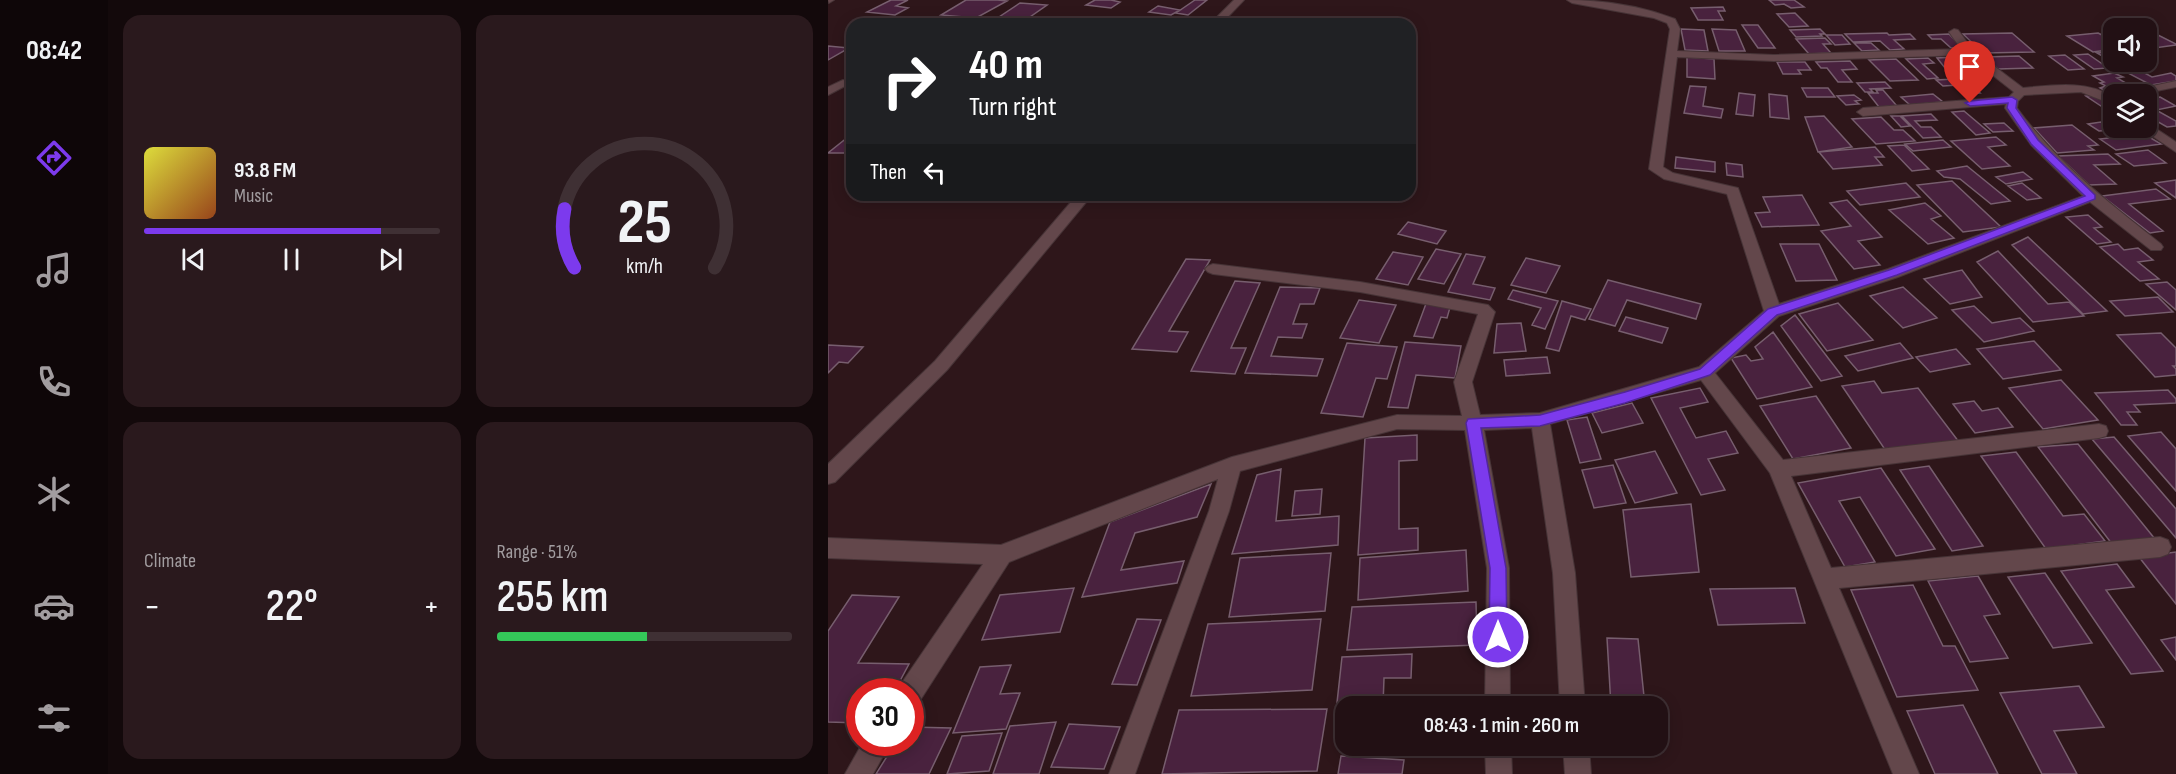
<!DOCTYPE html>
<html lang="en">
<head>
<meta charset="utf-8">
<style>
	body { margin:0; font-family:"Sofia Sans Condensed",sans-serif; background:#2a191d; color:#f1f3f6; height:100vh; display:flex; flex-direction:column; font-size:22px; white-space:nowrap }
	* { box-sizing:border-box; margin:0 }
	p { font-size:20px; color:#a29da0 }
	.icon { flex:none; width:33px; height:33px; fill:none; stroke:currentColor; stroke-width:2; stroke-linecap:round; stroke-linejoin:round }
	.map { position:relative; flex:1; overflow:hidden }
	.panel { display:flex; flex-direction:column; gap:15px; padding:15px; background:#13090b; width:720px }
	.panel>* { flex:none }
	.top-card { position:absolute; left:18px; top:18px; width:570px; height:183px; border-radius:18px; box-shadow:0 3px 15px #0003,0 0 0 2px #3f3034; background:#202124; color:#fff; overflow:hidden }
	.controls { position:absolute; left:1275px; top:18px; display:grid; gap:12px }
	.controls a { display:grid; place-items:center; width:54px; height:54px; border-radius:12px; background:#221014; box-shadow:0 3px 15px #0003,0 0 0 2px #3f3034; font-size:30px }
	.speed { position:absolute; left:18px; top:678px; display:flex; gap:12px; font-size:30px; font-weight:700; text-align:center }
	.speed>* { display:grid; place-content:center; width:78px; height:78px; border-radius:50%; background:#221014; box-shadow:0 3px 15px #0003,0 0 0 2px #3f3034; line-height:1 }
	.speed .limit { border:9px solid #d22; background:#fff; color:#111 }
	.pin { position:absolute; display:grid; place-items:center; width:51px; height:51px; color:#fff; margin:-62px -26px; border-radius:50% 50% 50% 0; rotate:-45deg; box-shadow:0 0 6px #0007 }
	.pin .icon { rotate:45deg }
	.me { position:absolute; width:66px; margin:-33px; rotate:0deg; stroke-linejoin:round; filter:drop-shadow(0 0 4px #0008) }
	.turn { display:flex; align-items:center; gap:21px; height:126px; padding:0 24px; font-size:27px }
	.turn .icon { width:78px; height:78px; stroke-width:2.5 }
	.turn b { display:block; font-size:42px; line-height:51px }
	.then { display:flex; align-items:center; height:57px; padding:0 24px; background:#0003; gap:12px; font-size:22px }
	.big { font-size:45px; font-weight:600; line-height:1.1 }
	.panel .widget { flex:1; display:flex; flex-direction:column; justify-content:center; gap:9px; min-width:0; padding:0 21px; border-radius:18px; background:#2a191d }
	.panel .dial { align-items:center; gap:0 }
	.dial svg { height:156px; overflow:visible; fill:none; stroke:#3f3034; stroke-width:7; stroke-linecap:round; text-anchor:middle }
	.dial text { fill:#f1f3f6; stroke:none }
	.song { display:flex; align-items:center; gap:18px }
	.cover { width:72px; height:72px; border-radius:9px; background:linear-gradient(135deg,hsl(60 70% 55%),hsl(20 70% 35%)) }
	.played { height:6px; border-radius:3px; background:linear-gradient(90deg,#7c3aed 80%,#3f3034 80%) }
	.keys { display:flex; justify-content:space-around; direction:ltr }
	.heat { display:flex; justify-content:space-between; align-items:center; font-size:33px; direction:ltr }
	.charge { height:9px; border-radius:4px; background:linear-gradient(90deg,#34c759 51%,#3f3034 0) }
	.panel .tiles { flex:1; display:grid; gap:15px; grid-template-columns:repeat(2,1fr) }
	.trip { position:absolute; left:507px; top:696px; width:333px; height:60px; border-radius:18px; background:#221014; box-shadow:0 3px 15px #0003,0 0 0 2px #3f3034; font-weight:600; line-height:60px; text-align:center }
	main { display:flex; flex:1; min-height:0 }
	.dock { display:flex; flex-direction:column; width:108px; justify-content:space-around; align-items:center; background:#0e0608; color:#a29da0 }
	.dock .icon { width:42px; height:42px }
	.dock .on { color:#7c3aed }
	.dock b { font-size:27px; color:#f1f3f6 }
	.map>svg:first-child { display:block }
	.building { fill:#49223e; stroke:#775e6e; stroke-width:1.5 }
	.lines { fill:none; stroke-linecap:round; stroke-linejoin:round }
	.minor-casing { stroke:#473437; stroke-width:2 }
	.minor { fill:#63474b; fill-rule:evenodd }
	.route { fill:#7c3aed; stroke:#51269a; stroke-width:1.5 }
</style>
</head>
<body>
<main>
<nav class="dock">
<b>08:42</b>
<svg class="icon on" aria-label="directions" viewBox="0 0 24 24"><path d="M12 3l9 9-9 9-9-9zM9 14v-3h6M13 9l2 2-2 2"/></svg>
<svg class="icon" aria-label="music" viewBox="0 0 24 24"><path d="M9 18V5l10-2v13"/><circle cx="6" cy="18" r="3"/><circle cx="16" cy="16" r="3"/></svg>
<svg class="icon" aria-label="phone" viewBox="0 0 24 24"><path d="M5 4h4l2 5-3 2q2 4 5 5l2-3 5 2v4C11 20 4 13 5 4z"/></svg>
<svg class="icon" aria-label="climate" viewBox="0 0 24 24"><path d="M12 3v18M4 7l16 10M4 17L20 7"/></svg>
<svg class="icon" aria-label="car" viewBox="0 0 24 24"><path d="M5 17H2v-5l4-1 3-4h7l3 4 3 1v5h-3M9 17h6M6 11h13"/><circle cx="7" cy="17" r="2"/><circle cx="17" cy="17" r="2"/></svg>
<svg class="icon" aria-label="filters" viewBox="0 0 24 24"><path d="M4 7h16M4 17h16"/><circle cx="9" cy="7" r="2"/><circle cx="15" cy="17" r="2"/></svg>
</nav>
<section class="panel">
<div class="tiles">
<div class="widget">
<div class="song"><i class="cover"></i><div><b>93.8 FM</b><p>Music</p></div></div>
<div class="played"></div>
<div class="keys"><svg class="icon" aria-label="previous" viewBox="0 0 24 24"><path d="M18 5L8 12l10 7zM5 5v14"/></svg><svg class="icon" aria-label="pause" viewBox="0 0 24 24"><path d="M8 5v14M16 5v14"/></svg><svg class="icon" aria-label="next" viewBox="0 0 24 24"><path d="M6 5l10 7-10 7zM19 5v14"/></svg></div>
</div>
<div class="widget dial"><svg viewBox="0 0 100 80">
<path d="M14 69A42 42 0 1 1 86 69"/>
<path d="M14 69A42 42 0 0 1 9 39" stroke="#7c3aed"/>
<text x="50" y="56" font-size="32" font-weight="700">25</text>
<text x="50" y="72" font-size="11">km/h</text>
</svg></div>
<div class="widget"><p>Climate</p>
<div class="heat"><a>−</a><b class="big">22°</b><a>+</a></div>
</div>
<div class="widget"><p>Range · 51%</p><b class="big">255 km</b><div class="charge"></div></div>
</div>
</section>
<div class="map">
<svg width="1348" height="774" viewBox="0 0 1348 774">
	<rect width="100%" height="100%" fill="#2e161a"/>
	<!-- building -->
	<path class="building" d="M63,0H80L68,6L80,8L67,15L39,12Z
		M138,0H170L179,1L148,18L113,15Z
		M267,0H283L292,2L283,8L258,5Z
		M367,0H379L360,15L348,13Z
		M941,0H966L976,7L963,8L956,4L947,5Z
		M192,3L219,5L199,19H168Z
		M330,6L352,10L343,15L321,12Z
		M895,7L897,11H890L895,20H870L863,8Z
		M967,13L980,26L961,27L949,14Z
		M914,25H930L947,48H930Z
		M853,29L876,30L880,51L857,50Z
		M884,29L908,30L917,51H891Z
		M992,29L997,34H992L994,36L968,37L962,30Z
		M1324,32L1348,44V45L1326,48L1318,44V33Z
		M1059,33L1061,35L1082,34L1087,39L1066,40L1076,49L1062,50L1052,41L1025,42L1017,34Z
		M1184,33L1206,52L1155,53L1135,34Z
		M1270,33L1286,41V49L1265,52L1239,36Z
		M1121,34L1135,48H1123L1113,39H1104L1100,35Z
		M998,35H1014L1022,44L1007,45Z
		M997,38L1003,44H995L1003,53L981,54L968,39Z
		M1026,43H1043L1051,50L1034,51Z
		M0,46L21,48L0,60Z
		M1286,51V62H1297L1306,67L1295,68L1269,53Z
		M1260,54L1280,68L1266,69L1246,55Z
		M1237,55L1256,69L1240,70L1221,56Z
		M1191,56L1205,68L1170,69L1156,57Z
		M859,57L886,59L887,79L859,77Z
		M1129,57L1138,64H1131L1145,77L1125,78L1109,58Z
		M1100,58L1106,63L1095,64L1110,78L1099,79L1078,59Z
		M1068,59L1090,80L1062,81L1041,60Z
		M1022,61L1029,69L1014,70L1024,82H1010L999,68H993L988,62Z
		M949,62H977L983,70H970L973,74H955Z
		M1307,68L1324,77L1343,73L1348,76V81L1323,85L1294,70Z
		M1286,73L1295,77L1289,78L1310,90L1283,94L1272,88L1278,86L1272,83L1276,82L1265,76Z
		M1128,79L1137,81L1152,93L1141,94L1131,85L1115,86L1108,80Z
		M1057,82L1063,88L1042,89L1045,92H1037L1029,83Z
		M862,86L878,87L875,106L895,109L893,118L856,113Z
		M974,88H1000L1007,97H979Z
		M1048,90H1055L1069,106L1051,107L1040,93H1050Z
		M911,93L927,95L925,116L908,114Z
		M941,94L959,96L961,119L942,117Z
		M1105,94L1115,102L1082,105L1073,97Z
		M1026,95L1033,100L1027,101L1031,104L1018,105L1009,96Z
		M1269,95L1284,105L1273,106L1258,96Z
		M1332,97L1348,106L1328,110L1348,121V126L1339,127L1318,115V99Z
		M1136,111L1162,133L1148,135L1124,112Z
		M1103,114L1109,120L1087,121L1093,127H1103L1113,137L1095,138L1074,116Z
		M996,116L1024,147L990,152L977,117Z
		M1063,116H1072L1082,126L1073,127Z
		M1053,117L1066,130H1075L1087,141L1048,144L1024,119Z
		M1273,122L1284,130L1271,131L1260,124Z
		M1176,123L1185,131L1165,132L1156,124Z
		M1244,125L1270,145L1260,146L1266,150L1229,153L1206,128Z
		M1316,134L1333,144L1288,150L1272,139Z
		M20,137H24V153H0Z
		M1168,137L1178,145L1160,147L1182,166L1154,169L1123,141Z
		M1115,140L1123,147L1085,151L1077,144Z
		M1076,145L1101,169L1084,171L1060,146Z
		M1047,147L1056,157H1047L1054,165L1005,169L991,152Z
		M1320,150L1338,163L1306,166L1288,154Z
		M1280,154L1292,164L1266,165L1288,184L1261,185L1230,156Z
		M848,157L887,162V172L847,168Z
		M898,163L914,165L915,177L899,175Z
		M1139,166L1182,201L1163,204L1132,179L1116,177L1109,171Z
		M1195,172L1204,179L1178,184L1168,177Z
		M1348,180V198L1327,183Z
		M1124,181L1173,227L1135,232L1089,185Z
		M1078,183L1092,197L1032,205L1019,191Z
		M1194,183L1213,198L1199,200L1180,186Z
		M1328,189L1342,199L1301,204L1335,231L1322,233L1274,196Z
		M974,195L991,225L934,227L927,213L942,212L935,197Z
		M1019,200L1054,237L1030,241L1052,265L1026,269L993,231L1023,226L1002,203Z
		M1097,203L1113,216L1103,219L1126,238L1100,244L1061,210Z
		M1260,215L1274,227L1266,228L1283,242L1269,244L1238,217Z
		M580,222L618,231L609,244L570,234Z
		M1200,237L1279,311L1255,314L1184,245Z
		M952,244H991L1009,280L968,281Z
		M1290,244L1296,250L1310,248L1325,260L1310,262L1331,279L1312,281L1272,247Z
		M608,249L633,254L616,284L590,279Z
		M1170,251L1220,304L1241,302L1256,316L1205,322L1149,262Z
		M565,252L595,257L580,285L548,279Z
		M638,254L657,257L645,284L667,288L662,300L620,292Z
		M698,258L732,266L718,293L683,285Z
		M358,259L382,260L341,331L360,332L349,352L304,349Z
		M1134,270L1154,297L1122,304L1096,279Z
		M780,280L873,304L868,319L799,300L787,326L761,319Z
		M407,281L432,283L403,348H418L407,374L363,371Z
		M1339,282L1348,290V310L1318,284Z
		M452,287L492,288L486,304H472L465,324H479L474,338L450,337L443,356L495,359L489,376L417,373Z
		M1075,287L1109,318L1075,328L1042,296Z
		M685,290L730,301L717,329L704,325L713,308L680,299Z
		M1330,297L1345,312L1297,316L1282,301Z
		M531,300L568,305L551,343L512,338Z
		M599,301L623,304L619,318L613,317L605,338L586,336Z
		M734,301L763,309L757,320L743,316L731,351L718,348Z
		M1010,303L1045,340L999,351L971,314Z
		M1146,306L1164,323L1192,318L1206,331L1156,342L1124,310Z
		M967,315L1014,376L993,381L953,326Z
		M798,317L840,328L834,343L791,331Z
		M693,323L698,351L666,353L669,324Z
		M945,332L984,387L929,399L903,358L918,355L923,361L935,359L927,347Z
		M1333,333L1348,348V366H1345L1348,369V375L1327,377L1289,335Z
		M1206,341L1233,370L1175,379L1149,349Z
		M577,342L633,346L627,378L588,375L580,408L560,407Z
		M519,343L569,347L559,379L548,378L535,417L493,413Z
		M1072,343L1085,358L1030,371L1017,356Z
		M0,345L35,347L20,363L11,362L0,373Z
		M1128,349L1142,364L1102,372L1088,357Z
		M719,357L722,373L678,376L676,360Z
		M1233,380L1270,420L1215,429L1181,388Z
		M1046,381L1054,393L1090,388L1131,442L1060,454L1014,386Z
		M872,388L880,402L852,408L868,438L898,431L910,453L880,459L897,490L873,495L823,398Z
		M1340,390L1348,399V403L1306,405L1312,412H1299L1309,425H1293L1267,393Z
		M988,396L1023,448L965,459L932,406Z
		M1146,401L1154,411L1170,408L1185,427L1147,433L1125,404Z
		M804,403L815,423L774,433L764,413Z
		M759,417L773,459L752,463L739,420Z
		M1333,432L1348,449V491L1300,436Z
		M589,435V460L571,461V529L590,528V550L530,555L537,438Z
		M1286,437L1348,509V538L1264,439Z
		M1250,444L1327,539L1284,544L1210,447Z
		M827,451L849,493L807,503L787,460Z
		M1188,452L1235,516L1256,514L1277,541L1218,549L1153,456Z
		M785,465L798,503L766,508L754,470Z
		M1101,466L1155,546L1124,551L1072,470Z
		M1053,468L1107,549L1068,556L1032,497L1011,501L1047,562L1017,567L970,483Z
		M453,469L448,521L511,516L510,545L404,554L429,475Z
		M383,484L369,517L307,533L293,570L356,561L349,583L254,597L282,522Z
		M494,489L492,514L464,516L467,491Z
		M863,504L871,572L803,577L795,510Z
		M638,550L640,591L530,600L532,558Z
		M1348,552V604L1311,557Z
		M503,553L497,611L401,617L412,558Z
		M1289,564L1306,587L1278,590L1335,671L1303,674L1233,571Z
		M1217,573L1264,643L1225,648L1180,577Z
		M1150,576L1172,614L1156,616L1180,658L1142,662L1100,581Z
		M1085,585L1115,646H1127L1150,690L1069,697L1023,590Z
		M246,588L232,632L154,640L172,595Z
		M967,588L977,623L890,625L882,589Z
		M24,595L71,597L30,663L81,664L66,692H32V723L0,722V631Z
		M648,602L649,645L519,650L524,607Z
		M309,619L333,620L309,685L284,684Z
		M493,619L484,690L363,696L380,624Z
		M1348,637V660L1333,640Z
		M779,638L810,639L817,706H783Z
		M584,654L583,678H556L555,706H518V720L507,721L514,657Z
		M183,665L172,694L192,693L178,729L125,733L152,667Z
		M1251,686L1276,727L1226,731L1249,774H1214L1172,693Z
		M1135,705L1170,774H1107L1079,711Z
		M499,709L489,771L334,774L351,710Z
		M228,722L211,774H165L182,726Z
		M241,724L292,727L276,769L223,767Z
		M82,727L123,728L101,774H48L68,742H82Z
		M174,733L161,771L119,774L134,736Z
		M785,746H820L821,754H786Z
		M513,756L576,760L574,774H510Z"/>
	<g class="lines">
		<!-- minor casing -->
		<g class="minor-casing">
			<path id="minor" d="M0,0H6L1,3Z
				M406,0H416L393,24H382Z
				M739,0C774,0 814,6 847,19L852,29L849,51L946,55L1133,49L1121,32L1126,29L1130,30L1145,50L1195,88C1226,85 1258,80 1286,97V105L1253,92L1196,95L1190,101L1189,108C1229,163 1280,202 1333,244L1335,247L1333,250H1323L1262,202L1070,277L951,316L887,373L955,460L1271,424L1278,426L1280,431L1278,436L1271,438L963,476L1003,568L1332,537L1340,540L1343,547L1340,554L1332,557L1011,588L1091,774H1065L942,473L873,380L722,424L747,573L757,706H732L725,573L704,428L656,430L681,568L682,706H657L659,568L637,430L569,429L412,471L401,511L307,774H281L381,511L390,479L181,562L91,702L82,705V692H70L73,684L155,564L0,558V538L173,545L404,457L569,415L634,416L626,382L650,314L532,292L385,274L380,272L377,269L380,266L385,264L532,282L660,305L667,312L644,382L652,415L712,413L871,367L936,311L899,194L836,179L821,169L842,29L839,23L826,18L744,3ZM1139,55L1186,92L1181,97L1035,108L1029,112L1035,116L1178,104L1177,108L1203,145L1255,196L1060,269L951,304L910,188L845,173L835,167L849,57L946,61Z
				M15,80L19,81V85L0,95V87Z
				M1348,81V87L1314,94H1294L1296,92Z
				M1318,122L1348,142V152L1314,129L1318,128Z
				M249,195H264L119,370L7,482L0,484V464L107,361Z
				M35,742H63L45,774H17Z
				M657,746H683L684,774H658Z
				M735,746H761L763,774H737Z"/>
		</g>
		<!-- minor -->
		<use href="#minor" class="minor"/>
	</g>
	<!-- route -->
	<path class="route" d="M1184,97L1189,100L1188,108L1210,140L1267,195V199L1069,275L949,315L882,375L797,403L712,426L653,428L678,568L679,637L677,643L670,646L664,643L661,637L662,568L638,423L640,419L712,415L797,392L872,369L940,309L1061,270L1257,196L1203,144L1179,108L1180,103L1142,106L1137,103L1142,101Z"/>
</svg>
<div class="controls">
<a><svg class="icon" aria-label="sound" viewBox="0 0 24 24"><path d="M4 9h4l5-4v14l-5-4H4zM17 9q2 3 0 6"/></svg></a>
<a><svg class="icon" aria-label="layers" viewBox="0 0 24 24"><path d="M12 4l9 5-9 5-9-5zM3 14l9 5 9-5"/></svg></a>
</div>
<div class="speed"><div class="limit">30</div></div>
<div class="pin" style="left:1142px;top:103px;background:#d93025"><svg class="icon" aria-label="arrive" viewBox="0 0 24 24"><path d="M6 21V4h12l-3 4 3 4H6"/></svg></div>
<svg class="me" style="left:670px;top:637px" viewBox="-20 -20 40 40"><circle r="17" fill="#7c3aed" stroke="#fff" stroke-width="3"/><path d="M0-11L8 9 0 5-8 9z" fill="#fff"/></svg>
<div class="trip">08:43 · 1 min · 260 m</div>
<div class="top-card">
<div class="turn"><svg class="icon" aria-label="right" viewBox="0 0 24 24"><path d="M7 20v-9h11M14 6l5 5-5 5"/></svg><div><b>40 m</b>Turn right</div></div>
<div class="then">Then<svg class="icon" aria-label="left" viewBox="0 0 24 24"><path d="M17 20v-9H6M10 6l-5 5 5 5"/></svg></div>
</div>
</div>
</main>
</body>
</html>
